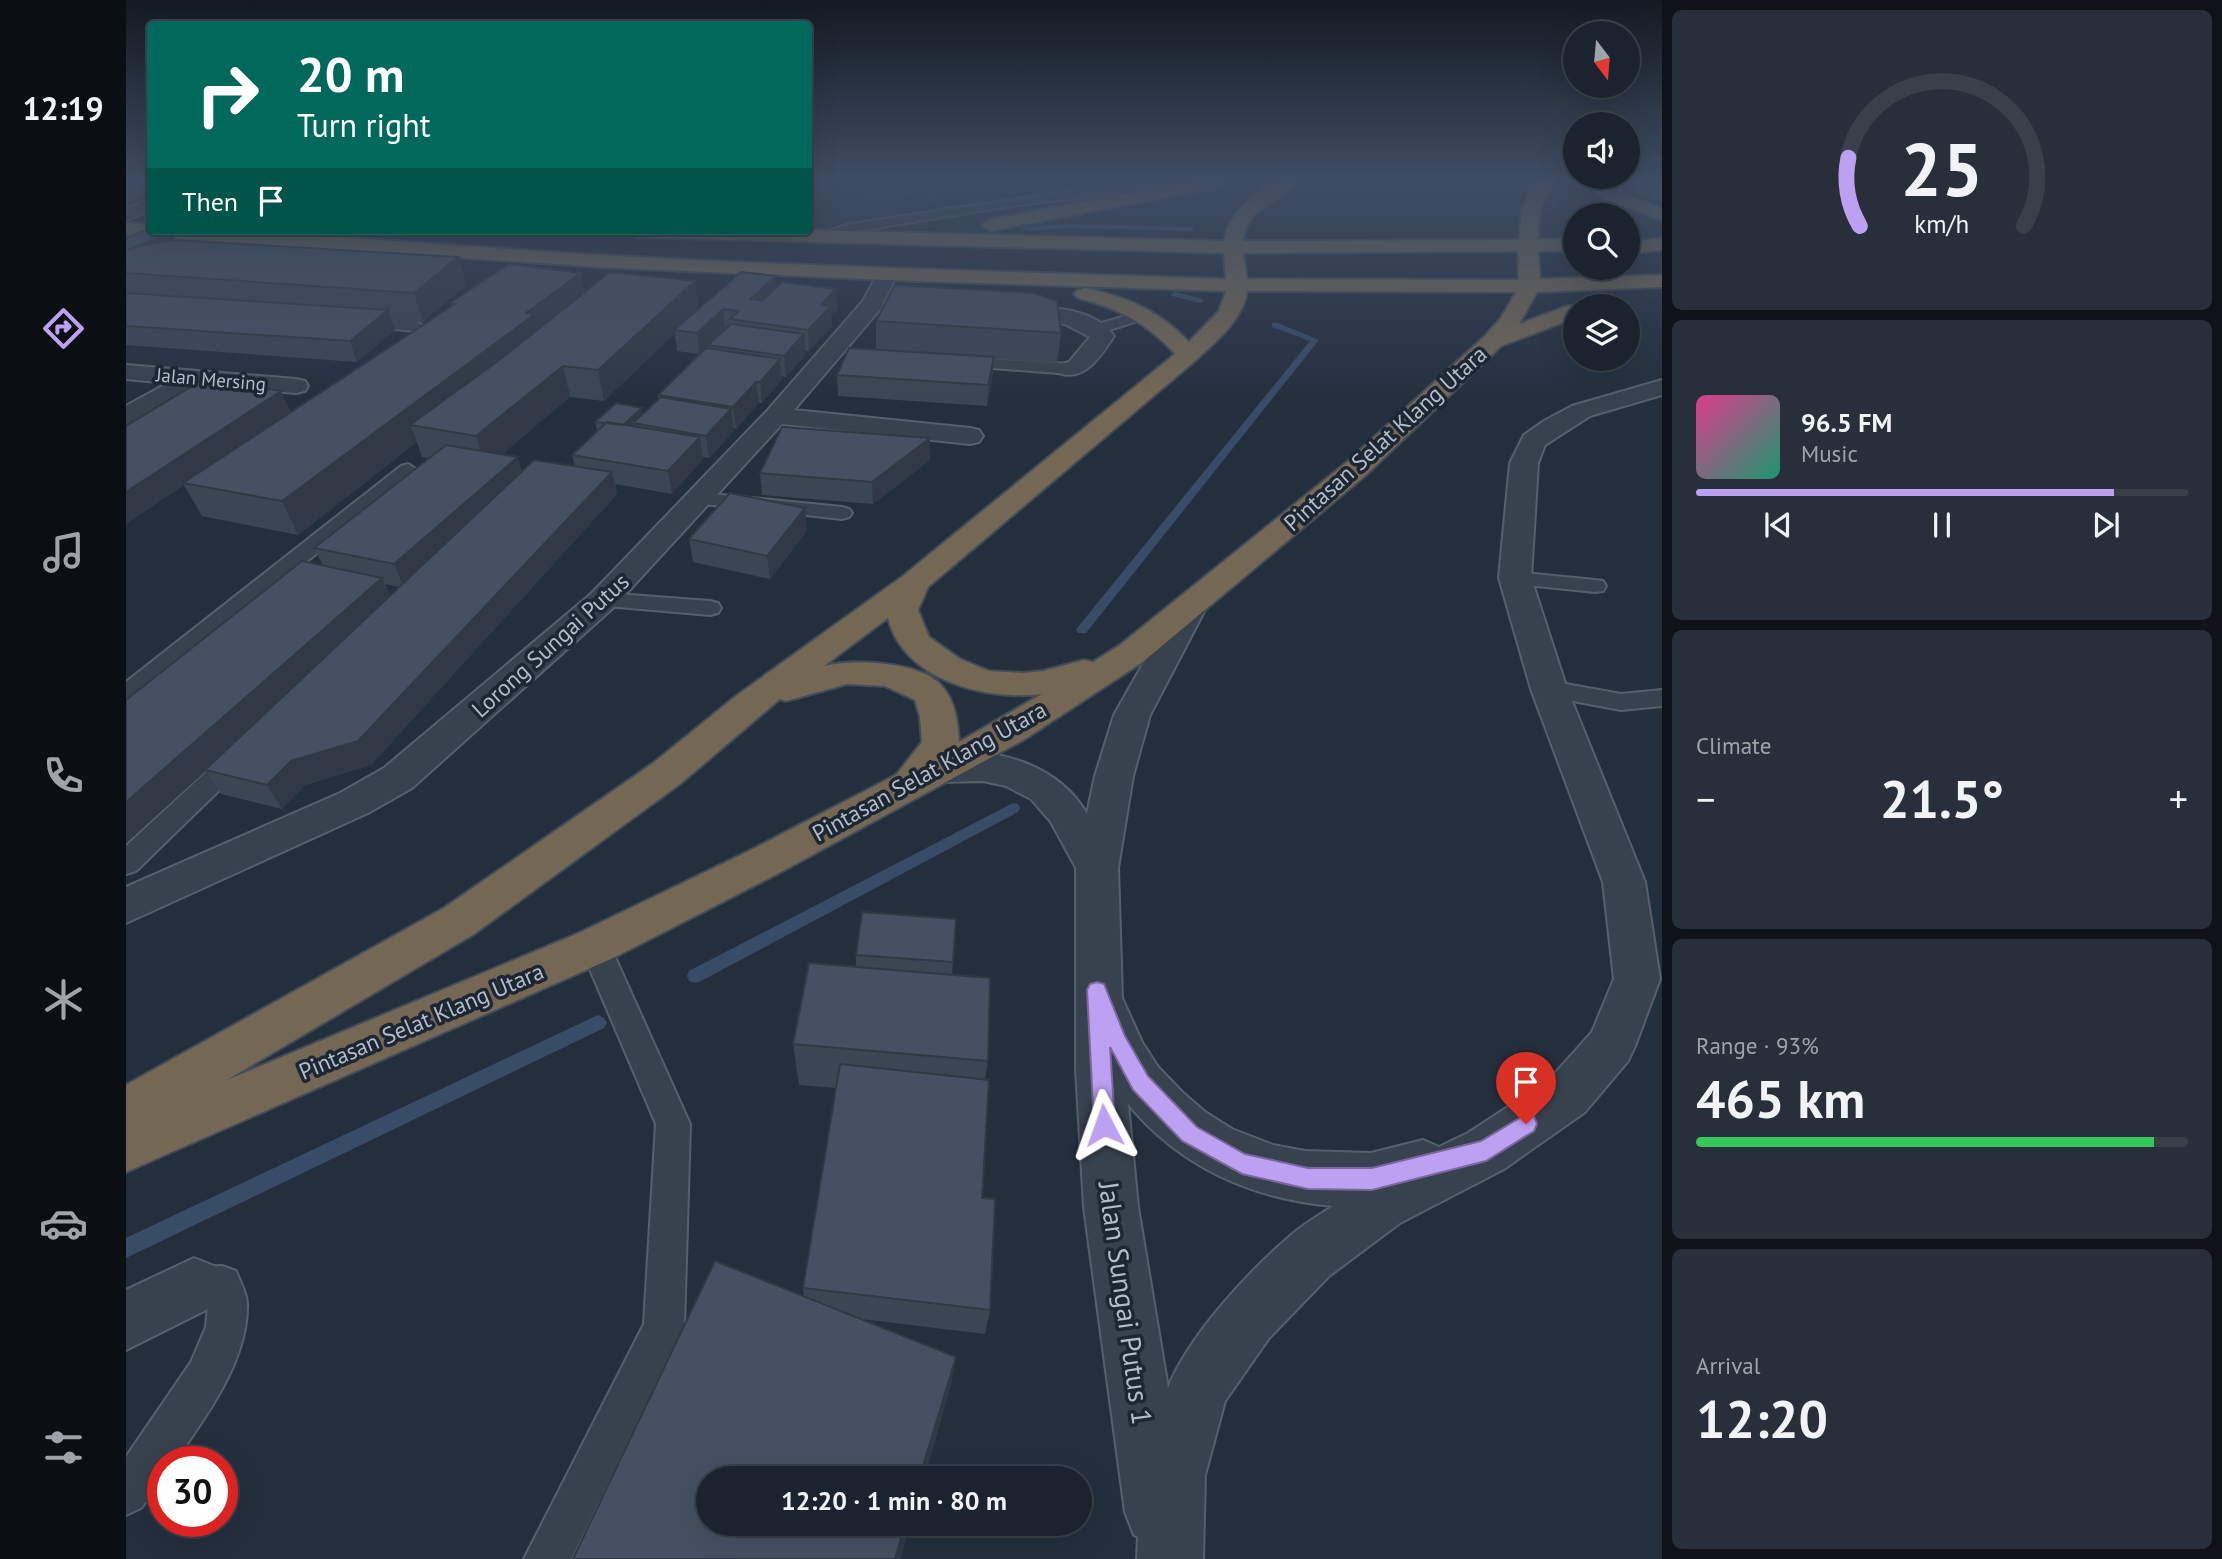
<!DOCTYPE html>
<html lang="en">
<head>
<meta charset="utf-8">
<style>
	body { margin:0; font-family:"PT Sans",sans-serif; background:#282f3a; color:#f1f3f6; height:100vh; display:flex; flex-direction:column; font-size:26px; white-space:nowrap }
	* { box-sizing:border-box; margin:0 }
	p { font-size:23px; color:#a0a4aa }
	.icon { flex:none; width:38px; height:38px; fill:none; stroke:currentColor; stroke-width:2; stroke-linecap:round; stroke-linejoin:round }
	.map { position:relative; flex:1; overflow:hidden }
	.sheet { display:flex; flex-direction:column; gap:10px; padding:10px; background:#0f1319; width:560px }
	.sheet>* { flex:none }
	.hud { position:absolute; left:21px; top:21px; width:665px; height:214px; border-radius:7px; box-shadow:0 7px 28px #0002,0 0 0 2px #39404a; background:#00695c; color:#fff; overflow:hidden }
	.needle { width:46px; rotate:164deg }
	.buttons { position:absolute; left:1437px; top:21px; display:grid; gap:14px }
	.buttons a { display:grid; place-items:center; width:77px; height:77px; border-radius:50%; background:#1b232e; box-shadow:0 7px 28px #0002,0 0 0 2px #39404a; font-size:35px }
	.speed { position:absolute; left:21px; top:1446px; display:flex; gap:14px; font-size:35px; font-weight:700; text-align:center }
	.speed>* { display:grid; place-content:center; width:91px; height:91px; border-radius:50%; background:#1b232e; box-shadow:0 7px 28px #0002,0 0 0 2px #39404a; line-height:1 }
	.speed .limit { border:10px solid #d22; background:#fff; color:#111 }
	.pin { position:absolute; display:grid; place-items:center; width:60px; height:60px; color:#fff; margin:-72px -30px; border-radius:50% 50% 50% 0; rotate:-45deg; box-shadow:0 0 7px #0007 }
	.pin .icon { rotate:45deg }
	.me { position:absolute; width:77px; margin:-38px; rotate:356deg; stroke-linejoin:round; filter:drop-shadow(0 0 5px #0008) }
	.turn { display:flex; align-items:center; gap:24px; height:147px; padding:0 35px; font-size:32px }
	.turn .icon { width:91px; height:91px; stroke-width:2.5 }
	.turn b { display:block; font-size:49px; line-height:60px }
	.then { display:flex; align-items:center; height:66px; padding:0 35px; background:#0003; gap:14px; font-size:26px }
	.big { font-size:52px; font-weight:700; line-height:1.1 }
	.sheet .card { flex:1; display:flex; flex-direction:column; justify-content:center; gap:10px; min-width:0; padding:0 24px; border-radius:10px; background:#282f3a }
	.sheet .dial { align-items:center; gap:0 }
	.dial svg { height:182px; overflow:visible; fill:none; stroke:#39404a; stroke-width:7; stroke-linecap:round; text-anchor:middle }
	.dial text { fill:#f1f3f6; stroke:none }
	.song { display:flex; align-items:center; gap:21px }
	.cover { width:84px; height:84px; border-radius:10px; background:linear-gradient(135deg,hsl(330 70% 55%),hsl(160 70% 35%)) }
	.played { height:7px; border-radius:4px; background:linear-gradient(90deg,#bca0f2 85%,#39404a 85%) }
	.keys { display:flex; justify-content:space-around; direction:ltr }
	.heat { display:flex; justify-content:space-between; align-items:center; font-size:38px; direction:ltr }
	.charge { height:10px; border-radius:5px; background:linear-gradient(90deg,#34c759 93%,#39404a 0) }
	.trip { position:absolute; left:570px; top:1466px; width:396px; height:70px; border-radius:35px; background:#1b232e; box-shadow:0 7px 28px #0002,0 0 0 2px #39404a; font-weight:700; line-height:70px; text-align:center }
	main { display:flex; flex:1; min-height:0 }
	.tabs { display:flex; flex-direction:column; width:126px; justify-content:space-around; align-items:center; background:#0b0e12; color:#a0a4aa }
	.tabs .icon { width:49px; height:49px }
	.tabs .current { color:#bca0f2 }
	.tabs b { font-size:32px; color:#f1f3f6 }
	.map>svg:first-child { display:block }
	.lines { fill:none; stroke-linecap:round; stroke-linejoin:round }
	.stream { fill:#394c67; fill-rule:evenodd }
	.lane-casing { stroke:#565f6c; stroke-width:4 }
	.street-casing { stroke:#565f6c; stroke-width:4 }
	.highway-casing { stroke:#434c59; stroke-width:4 }
	.lane { fill:#38414e; fill-rule:evenodd }
	.street { fill:#38414e; fill-rule:evenodd }
	.highway { fill:#746855; fill-rule:evenodd }
	.wall { fill:#3b4654; fill-rule:evenodd }
	.shaded-wall { fill:#303945 }
	.building { fill:#455162; stroke:#303945; stroke-width:2 }
	.route { fill:#bca0f2; stroke:#7a689d; stroke-width:2 }
	.labels { text-anchor:middle; dominant-baseline:central; stroke-width:7; stroke-linejoin:round; paint-order:stroke }
	.far-street-label { font-size:19px; fill:#b4bcc9; stroke:#1d2633 }
	.street-label { font-size:23px; fill:#b4bcc9; stroke:#1d2633 }
	.near-street-label { font-size:28px; fill:#b4bcc9; stroke:#1d2633 }
</style>
</head>
<body>
<main>
<nav class="tabs">
<b>12:19</b>
<svg class="icon current" aria-label="directions" viewBox="0 0 24 24"><path d="M12 3l9 9-9 9-9-9zM9 14v-3h6M13 9l2 2-2 2"/></svg>
<svg class="icon" aria-label="music" viewBox="0 0 24 24"><path d="M9 18V5l10-2v13"/><circle cx="6" cy="18" r="3"/><circle cx="16" cy="16" r="3"/></svg>
<svg class="icon" aria-label="phone" viewBox="0 0 24 24"><path d="M5 4h4l2 5-3 2q2 4 5 5l2-3 5 2v4C11 20 4 13 5 4z"/></svg>
<svg class="icon" aria-label="climate" viewBox="0 0 24 24"><path d="M12 3v18M4 7l16 10M4 17L20 7"/></svg>
<svg class="icon" aria-label="car" viewBox="0 0 24 24"><path d="M5 17H2v-5l4-1 3-4h7l3 4 3 1v5h-3M9 17h6M6 11h13"/><circle cx="7" cy="17" r="2"/><circle cx="17" cy="17" r="2"/></svg>
<svg class="icon" aria-label="filters" viewBox="0 0 24 24"><path d="M4 7h16M4 17h16"/><circle cx="9" cy="7" r="2"/><circle cx="15" cy="17" r="2"/></svg>
</nav>
<div class="map">
<svg width="1536" height="1559" viewBox="0 0 1536 1559">
	<rect width="100%" height="100%" fill="#242f3e"/>
	<g class="lines">
		<!-- stream -->
		<path class="stream" d="M800,181H806L803,189L811,202H807L797,189Z
			M888,223L902,227L941,224L1066,227L1069,229L1066,231L941,228L902,231L886,226Z
			M1049,292L1077,299L1078,301L1074,303L1046,296L1045,294Z
			M1146,323H1152L1193,340L960,633H952L950,630L952,627L1184,341L1146,327Z
			M887,803L892,804L894,808L892,812L575,981L569,983L563,981L561,976L563,971Z
			M472,1015L478,1018L481,1023L478,1028L0,1258V1238Z"/>
		<!-- lane casing -->
		<g class="lane-casing">
			<path id="lane" d="M682,181H690L682,184Z
				M1482,181H1536V189L1488,184Z
				M999,187L1032,189L1038,193C1032,197 977,196 964,197C884,204 804,220 724,232L695,239L689,235L724,224L938,192Z
				M1020,310L1027,314L1025,317L970,334L962,329L965,326Z
				M231,317L289,321L297,326L289,331L226,325L223,322Z
				M834,357L944,364L952,369L944,374L828,365L826,362L828,359Z
				M282,464L291,470L289,474L9,700L0,702V682L275,466Z
				M575,493L716,507L723,509L726,513L723,517L716,519L568,503L565,499Z
				M1389,572L1469,580L1477,581L1480,586L1477,591L1469,592L1381,583L1378,578L1381,573Z
				M477,593L584,601L592,603L595,608L592,613L584,615L469,605L466,600L469,595Z
				M1423,681L1495,694L1536,690V706L1495,710L1415,695L1411,689L1415,683Z
				M111,749L120,752L124,758L120,764L10,871L0,874V846L102,752Z
				M469,933L480,937L564,1124L558,1327L445,1559H398L518,1324L530,1124L454,946L458,937Z
				M96,1266L110,1271C114,1282 122,1295 121,1307C121,1362 79,1418 49,1461H37V1479L15,1508L0,1515V1457L65,1362L80,1327L82,1305H68L54,1300L49,1286L54,1272L68,1267Z"/>
		</g>
		<!-- street casing -->
		<g class="street-casing">
			<path id="street" d="M24,200V211L0,220V208Z
				M761,268L768,270L771,274L755,308L668,410L844,428L853,430L857,436L853,442L844,444L656,424L488,607L286,788L242,813L0,923V887L214,793L258,768L466,593L641,411L737,301L754,270Z
				M882,305C915,307 967,305 988,336C976,354 961,380 936,374L932,369L936,364L943,362L964,337L939,324L874,317L871,312L874,307Z
				M0,365L170,379L179,381L182,386L179,391L170,393L72,385L9,422L0,425V406L42,383L0,379Z
				M1536,380V395L1464,416L1419,445L1412,463L1405,578L1441,689L1519,882L1534,979L1509,1046L1502,1061L1459,1112L1378,1169L1274,1223L1203,1276L1143,1338L1099,1401L1079,1475L1077,1559H1011L1012,1537L1008,1535L999,1512L958,1207L950,1069V868L925,822L905,799L880,786L857,781L818,782L805,778L799,768L805,758C860,742 931,762 961,814L969,776L988,715L1055,597L1066,594L1077,597L1082,604L1024,715L1007,776L992,868L996,998L1016,1042L1032,1067L1055,1091L1079,1112L1106,1129L1147,1145L1179,1151L1245,1153L1297,1140L1313,1147L1342,1133L1423,1080L1466,1032L1488,979L1477,882L1405,689L1373,578L1384,463L1398,435L1418,421L1446,406ZM1002,1104C1054,1167 1126,1199 1207,1206C1192,1216 1176,1225 1163,1237C1121,1273 1062,1337 1042,1388L1012,1207Z
				M68,1258L88,1266L96,1286L88,1306L0,1350V1290Z"/>
		</g>
		<!-- highway casing -->
		<g class="highway-casing">
			<path id="highway" d="M1070,181H1105L1096,186L865,231L856,225L865,219Z
				M1152,181H1174C1154,204 1122,203 1117,241L1393,240L1396,208L1411,181H1428L1414,208L1412,239H1449V251H1412L1414,279L1536,275V287L1411,292L1393,324L1441,306H1456H1449V318L1375,346L1241,474L1018,661L899,739L653,873L485,959L0,1172V1085L318,908L526,764L610,696L777,576L1049,354C1021,323 992,308 952,298L948,294L952,290L959,288C1000,297 1033,310 1063,342L1093,311L1100,291L761,280L474,267L0,235V223L24,224V231C174,231 323,246 473,255C682,267 891,272 1100,279L1098,253L510,237L501,231L682,230L1098,241C1103,212 1128,194 1152,181ZM1392,251L1393,280L1121,279L1117,253ZM1121,291L1390,292L1375,318L1359,336L1221,462L994,645L967,662L958,660L917,671L898,673L863,671L834,659L803,637L792,610L802,587L1070,360C1090,341 1117,320 1121,291ZM762,618C777,680 860,701 916,694L833,742C832,722 829,700 815,685C793,661 727,659 698,666ZM721,684L759,686L789,700L794,717L796,742L770,775L623,851L453,933L101,1080L348,934L554,784L654,699L660,701Z
				M1455,181H1475L1491,191L1536,209V220L1479,199Z
				M1536,238V250L1502,254V242Z"/>
		</g>
		<!-- lane -->
		<use href="#lane" class="lane"/>
		<!-- street -->
		<use href="#street" class="street"/>
		<!-- highway -->
		<use href="#highway" class="highway"/>
	</g>
	<!-- wall -->
	<path class="wall" d="M733,181H791L787,188V197L744,201L733,185Z
		M1517,181H1536V203L1511,193Z
		M45,232L49,240L332,257L340,285L297,322L265,320L269,330L231,362L0,345V238Z
		M650,287L710,289L711,309L705,315L706,326L683,351L679,350V355L660,377L656,376V379L636,403H633L610,429L607,428L608,431L583,458L577,457V459L546,494L489,484L491,494L245,765L179,785L156,809L95,794L80,771L0,843V700L197,566L188,548L303,458L296,457L291,442L172,535L76,516L58,485L0,426L165,412L325,306L324,303L459,292L573,309ZM549,333L551,351L573,354L582,346L583,349L532,395V400L517,414L469,422L471,431L446,455L449,466L396,471L376,454L444,397L478,401ZM259,584L273,587L264,596Z
		M750,321L935,333L931,363L868,359L866,378L861,406L712,396L711,375L750,350Z
		M804,460L747,504L636,495L634,473Z
		M679,508L681,531L644,579L567,562L563,539Z
		M830,919L826,975L862,1061L859,1079L856,1198L864,1310L859,1334L735,1319L825,1386L583,1524H784L774,1559H447L678,1297L677,1288L710,1088L673,1085L667,1044L730,967V955Z"/>
	<!-- shaded-wall -->
	<path class="shaded-wall" d="M6,181H24V195L0,202V183Z
		M780,181H791L787,188V197L744,201V184Z
		M45,232L54,250L0,252Z
		M332,257L340,285L297,322L288,293Z
		M455,273L461,301L284,425L291,442L172,535L156,501L400,313Z
		M650,276L651,295L627,319L625,299Z
		M569,281L573,310L548,330L549,333L478,401L472,370Z
		M710,289L711,309L705,315L706,326L683,351L682,330L695,305Z
		M597,309L599,329L573,354L571,333Z
		M262,310L269,330L231,362L224,341Z
		M678,334L679,355L660,377L658,356Z
		M868,357L866,378L861,406L862,385Z
		M654,359L656,379L636,403L634,382Z
		M437,366L444,397L360,468L350,436Z
		M630,382L633,403L610,429L607,407Z
		M155,391L165,412L57,483L58,485L0,524V492Z
		M516,408L518,419L507,423L508,428L495,427Z
		M605,409L608,431L583,458L580,436Z
		M574,437L577,459L546,494L542,471Z
		M804,438V460L747,504L746,482Z
		M392,457L398,480L278,588L268,564Z
		M486,472L491,494L245,765L179,785L156,809L141,785L165,761Z
		M679,508L681,531L644,579L641,556Z
		M256,578L266,602L0,843V802Z
		M830,1357L825,1386L798,1479H793Z
		M779,1524H784L774,1559H769Z"/>
	<!-- building -->
	<path class="building" d="M742,181H780L744,184Z
		M22,229H24V231L45,232L0,251V238Z
		M47,240L332,257L288,293L0,273V251L10,247Z
		M383,264L455,273L400,313L409,314L156,501L57,483L329,304L324,303Z
		M484,272L569,281L472,370L437,366L350,436L284,425L376,358Z
		M615,272L650,276L625,299L636,301L656,282L710,289L695,305L705,306L682,330L604,319L613,311L597,309L571,333L548,330Z
		M769,285L908,293L931,301L935,333L750,321Z
		M0,293L262,310L224,341L0,326Z
		M605,324L678,334L658,356L582,345Z
		M580,348L654,359L634,382H630L607,407L532,395Z
		M723,348L868,357L862,385L711,375Z
		M78,379L155,391L0,492V426Z
		M535,397L605,409L580,436L507,423Z
		M490,403L516,408L497,425L469,422Z
		M481,422L574,437L542,471L446,455Z
		M656,427L804,438L746,482L634,473Z
		M320,445L392,457L268,564L188,548Z
		M408,460L486,472L232,741L165,761L141,785L79,770Z
		M604,493L679,508L641,556L563,539Z
		M176,561L256,578L0,802V700Z
		M736,912L830,919L827,962L730,955Z
		M683,963L864,978L862,1061L667,1044Z
		M714,1064L863,1080L856,1198L869,1199L864,1310L677,1288Z
		M589,1261L830,1357L793,1479H583V1524H779L769,1559H447Z"/>
	<!-- sky -->
	<linearGradient id="sky" x2="0" y2="1"><stop stop-color="#141a22"/><stop offset="0.45" stop-color="#3f4d63"/><stop offset="1" stop-color="#3f4d63" stop-opacity="0"/></linearGradient>
	<rect width="1536" height="399" fill="url(#sky)"/>
	<!-- route -->
	<path class="route" d="M971,982L978,984L999,1036L1022,1076L1071,1127L1119,1154L1182,1168H1246L1355,1141L1400,1114L1408,1116L1411,1124L1408,1131L1360,1161L1246,1190L1182,1189L1116,1174L1056,1141L1007,1090L984,1047L989,1125L986,1132L978,1135L971,1132L968,1125L961,990L964,984Z"/>
	<g class="labels">
		<!-- far-street labels -->
		<g class="far-street-label">
			<text transform="translate(85 379) rotate(5)">Jalan Mersing</text>
		</g>
		<!-- street labels -->
		<g class="street-label">
			<text transform="translate(1259 438) rotate(-42)">Pintasan Selat Klang Utara</text>
			<text transform="translate(424 645) rotate(-42)">Lorong Sungai Putus</text>
			<text transform="translate(803 771) rotate(-29)">Pintasan Selat Klang Utara</text>
			<text transform="translate(295 1021) rotate(-23)">Pintasan Selat Klang Utara</text>
		</g>
		<!-- near-street labels -->
		<g class="near-street-label">
			<text transform="translate(1000 1303) rotate(82)">Jalan Sungai Putus 1</text>
		</g>
	</g>
</svg>
<div class="buttons">
<a><svg class="needle" viewBox="-14 -14 28 28"><path d="M0-13l5 13h-10z" fill="#e53935"/><path d="M0 13l5-13h-10z" fill="#a0a4aa"/></svg></a>
<a><svg class="icon" aria-label="sound" viewBox="0 0 24 24"><path d="M4 9h4l5-4v14l-5-4H4zM17 9q2 3 0 6"/></svg></a>
<a><svg class="icon" aria-label="search" viewBox="0 0 24 24"><circle cx="10" cy="10" r="6"/><path d="M15 15l6 6"/></svg></a>
<a><svg class="icon" aria-label="layers" viewBox="0 0 24 24"><path d="M12 4l9 5-9 5-9-5zM3 14l9 5 9-5"/></svg></a>
</div>
<div class="speed"><div class="limit">30</div></div>
<div class="pin" style="left:1400px;top:1124px;background:#d93025"><svg class="icon" aria-label="arrive" viewBox="0 0 24 24"><path d="M6 21V4h12l-3 4 3 4H6"/></svg></div>
<svg class="me" style="left:978px;top:1125px" viewBox="-20 -20 40 40"><path d="M0-17L14 15 0 8-14 15z" fill="#bca0f2" stroke="#fff" stroke-width="4"/></svg>
<div class="trip">12:20 · 1 min · 80 m</div>
<div class="hud">
<div class="turn"><svg class="icon" aria-label="right" viewBox="0 0 24 24"><path d="M7 20v-9h11M14 6l5 5-5 5"/></svg><div><b>20 m</b>Turn right</div></div>
<div class="then">Then<svg class="icon" aria-label="arrive" viewBox="0 0 24 24"><path d="M6 21V4h12l-3 4 3 4H6"/></svg></div>
</div>
</div>
<section class="sheet">
<div class="card dial"><svg viewBox="0 0 100 80">
<path d="M14 69A42 42 0 1 1 86 69"/>
<path d="M14 69A42 42 0 0 1 9 39" stroke="#bca0f2"/>
<text x="50" y="56" font-size="32" font-weight="700">25</text>
<text x="50" y="72" font-size="11">km/h</text>
</svg></div>
<div class="card">
<div class="song"><i class="cover"></i><div><b>96.5 FM</b><p>Music</p></div></div>
<div class="played"></div>
<div class="keys"><svg class="icon" aria-label="previous" viewBox="0 0 24 24"><path d="M18 5L8 12l10 7zM5 5v14"/></svg><svg class="icon" aria-label="pause" viewBox="0 0 24 24"><path d="M8 5v14M16 5v14"/></svg><svg class="icon" aria-label="next" viewBox="0 0 24 24"><path d="M6 5l10 7-10 7zM19 5v14"/></svg></div>
</div>
<div class="card"><p>Climate</p>
<div class="heat"><a>−</a><b class="big">21.5°</b><a>+</a></div>
</div>
<div class="card"><p>Range · 93%</p><b class="big">465 km</b><div class="charge"></div></div>
<div class="card"><p>Arrival</p><b class="big">12:20</b></div>
</section>
</main>
</body>
</html>
